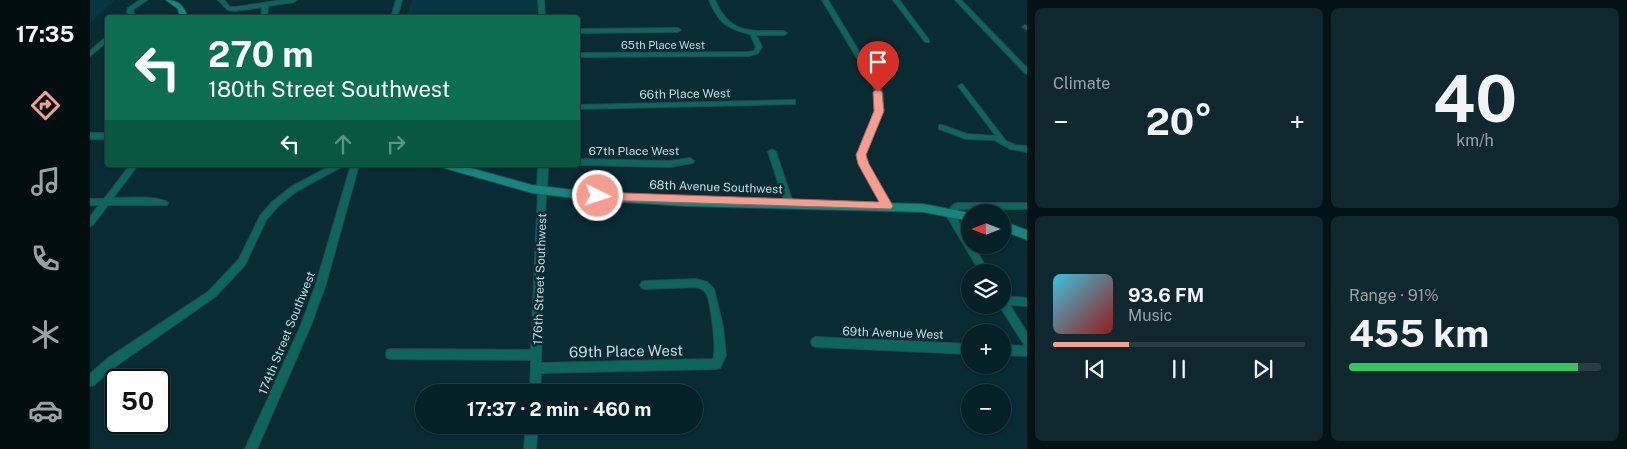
<!DOCTYPE html>
<html lang="en">
<head>
<meta charset="utf-8">
<style>
	body { margin:0; font-family:"Public Sans",sans-serif; background:#0f282f; color:#f1f3f6; height:100vh; display:flex; flex-direction:column; font-size:19px; white-space:nowrap }
	* { box-sizing:border-box; margin:0 }
	p { font-size:16px; color:#98a3a7 }
	.icon { flex:none; width:28px; height:28px; fill:none; stroke:currentColor; stroke-width:2; stroke-linecap:round; stroke-linejoin:round }
	.map { position:relative; flex:1; overflow:hidden }
	.panel { display:flex; flex-direction:column; gap:8px; padding:8px; background:#031215; width:600px }
	.panel>* { flex:none }
	.guide { position:absolute; left:15px; top:15px; width:475px; height:152px; border-radius:5px; box-shadow:0 1px 4px #0004,0 0 0 1px #273e44; background:#0b6e4f; color:#fff; overflow:hidden }
	.needle { width:32px; rotate:270deg }
	.tools { position:absolute; left:871px; top:204px; display:grid; gap:10px }
	.tools a { display:grid; place-items:center; width:50px; height:50px; border-radius:50%; background:#062027; box-shadow:0 1px 4px #0004,0 0 0 1px #273e44; font-size:25px }
	.speed { position:absolute; left:15px; top:369px; display:flex; gap:10px; font-size:25px; font-weight:700; text-align:center }
	.speed>* { display:grid; place-content:center; width:65px; height:65px; border-radius:50%; background:#062027; box-shadow:0 1px 4px #0004,0 0 0 1px #273e44; line-height:1 }
	.speed .limit { border:2px solid #111; border-radius:8px; background:#fff; color:#111 }
	.pin { position:absolute; display:grid; place-items:center; width:42px; height:42px; color:#fff; margin:-51px -21px; border-radius:50% 50% 50% 0; rotate:-45deg; box-shadow:0 0 5px #0007 }
	.pin .icon { rotate:45deg }
	.me { position:absolute; width:55px; margin:-28px; rotate:94deg; stroke-linejoin:round; filter:drop-shadow(0 0 4px #0008) }
	.turn { display:flex; align-items:center; gap:18px; height:105px; padding:0 20px; font-size:22px }
	.turn .icon { width:65px; height:65px; stroke-width:2.5 }
	.turn b { display:block; font-size:35px; line-height:42px }
	.lanes { display:flex; align-items:center; height:48px; padding:0 20px; background:#0003; justify-content:center; gap:25px; direction:ltr }
	.lanes .off { opacity:.35 }
	.big { font-size:38px; font-weight:700; line-height:1.1 }
	.panel .widget { flex:1; display:flex; flex-direction:column; justify-content:center; gap:8px; min-width:0; padding:0 18px; border-radius:8px; background:#0f282f }
	.panel .dial { align-items:center; gap:0 }
	.dial b { font-size:65px; line-height:1 }
	.song { display:flex; align-items:center; gap:15px }
	.cover { width:60px; height:60px; border-radius:8px; background:linear-gradient(135deg,hsl(190 70% 55%),hsl(0 70% 35%)) }
	.played { height:5px; border-radius:2px; background:linear-gradient(90deg,#f59d8e 30%,#273e44 30%) }
	.keys { display:flex; justify-content:space-around; direction:ltr }
	.heat { display:flex; justify-content:space-between; align-items:center; font-size:28px; direction:ltr }
	.charge { height:8px; border-radius:4px; background:linear-gradient(90deg,#34c759 91%,#273e44 0) }
	.panel .tiles { flex:1; display:grid; gap:8px; grid-template-columns:repeat(2,1fr) }
	.trip { position:absolute; left:325px; top:384px; width:288px; height:50px; border-radius:25px; background:#062027; box-shadow:0 1px 4px #0004,0 0 0 1px #273e44; font-weight:700; line-height:50px; text-align:center }
	main { display:flex; flex:1; min-height:0 }
	.dock { display:flex; flex-direction:column; width:90px; justify-content:space-around; align-items:center; background:#020d10; color:#98a3a7 }
	.dock .icon { width:35px; height:35px }
	.dock .current { color:#f59d8e }
	.dock b { font-size:22px; color:#f1f3f6 }
	.map>svg:first-child { display:block }
	.built { fill:#053642 }
	.lines { fill:none; stroke-linecap:round; stroke-linejoin:round }
	.minor-casing { stroke:#26474f; stroke-width:2 }
	.tertiary-casing { stroke:#26474f; stroke-width:2 }
	.secondary-casing { stroke:#26474f; stroke-width:2 }
	.minor { fill:#0c665d; fill-rule:evenodd }
	.tertiary { fill:#0c665d; fill-rule:evenodd }
	.secondary { fill:#14867b; fill-rule:evenodd }
	.route { fill:#f59d8e; stroke:#9f665c }
	.labels { text-anchor:middle; dominant-baseline:central; stroke-width:5; stroke-linejoin:round; paint-order:stroke }
	.far-street-label { font-size:11px; fill:#c6d9de; stroke:#082b34 }
	.street-label { font-size:12px; fill:#c6d9de; stroke:#082b34 }
	.near-street-label { font-size:15px; fill:#c6d9de; stroke:#082b34 }
</style>
</head>
<body>
<main>
<nav class="dock">
<b>17:35</b>
<svg class="icon current" aria-label="directions" viewBox="0 0 24 24"><path d="M12 3l9 9-9 9-9-9zM9 14v-3h6M13 9l2 2-2 2"/></svg>
<svg class="icon" aria-label="music" viewBox="0 0 24 24"><path d="M9 18V5l10-2v13"/><circle cx="6" cy="18" r="3"/><circle cx="16" cy="16" r="3"/></svg>
<svg class="icon" aria-label="phone" viewBox="0 0 24 24"><path d="M5 4h4l2 5-3 2q2 4 5 5l2-3 5 2v4C11 20 4 13 5 4z"/></svg>
<svg class="icon" aria-label="climate" viewBox="0 0 24 24"><path d="M12 3v18M4 7l16 10M4 17L20 7"/></svg>
<svg class="icon" aria-label="car" viewBox="0 0 24 24"><path d="M5 17H2v-5l4-1 3-4h7l3 4 3 1v5h-3M9 17h6M6 11h13"/><circle cx="7" cy="17" r="2"/><circle cx="17" cy="17" r="2"/></svg>
</nav>
<div class="map">
<svg width="937" height="449" viewBox="0 0 937 449">
	<rect width="100%" height="100%" fill="#082b34"/>
	<!-- built -->
	<path class="built" d="M0,0H25L0,23Z
		M322,0H447V17H316Z"/>
	<g class="lines">
		<!-- minor casing -->
		<g class="minor-casing">
			<path id="minor" d="M50,0H57L44,9L43,12L47,18H41L37,12L38,8Z
				M128,0H134L140,7H145L193,0H207L204,2L178,6L177,18H171L172,7L145,11L138,10Z
				M306,0H312L307,18H301Z
				M619,0H625C640,35 660,31 694,31L697,33L694,35H666L672,47L668,53L659,56L488,57V53L659,52L664,51L666,47L660,34C636,28 629,23 619,0Z
				M732,0H738L785,78V79C805,95 782,137 775,155L778,164L801,207L800,209H794L770,164L767,155L785,111V92L781,80L779,78Z
				M803,0H809L839,40V42H835Z
				M865,0H871L937,68V74L935,73Z
				M935,25L937,26V30L932,27Z
				M488,29L588,28L591,30L588,32L488,33Z
				M18,35V41L0,56V51Z
				M871,84L873,85L916,141L925,145L937,146V152L920,149L904,140L876,139L849,129V125H852L877,134L906,136L868,86Z
				M703,100H705V104L488,109V105Z
				M0,133H18V139H0Z
				M682,149L686,152L703,203L702,205L699,206L695,203L678,152Z
				M600,158L604,161L603,163L580,167L488,165V159L580,161Z
				M40,165H48L23,198C36,198 70,195 78,203L77,205H18L3,225L0,226V217L9,205H0V199H14Z
				M242,165H252L251,167L207,191L188,206L176,220L155,265L125,297L26,366L4,385L0,386V374L18,358L119,291L149,259L170,216L182,202L201,187Z
				M261,165H269L235,287L221,325L167,449H155L211,325L225,287Z
				M452,188L456,191L451,363L623,359C627,351 621,301 616,293C613,289 610,288 606,287L555,289L552,288L550,285L552,282L555,281L606,279L617,282L624,289L633,327L636,355L630,368L626,369L451,373L450,392H440L441,360L301,359L297,358L296,354L297,350L301,349L441,350L448,191Z
				M867,203H937V209H869L864,214L880,240V245H883L899,272H890L855,213L864,204Z
				M912,296L937,298V306L920,305L937,333V356L912,355V345L935,346L909,305H912Z
				M726,337L880,344V354L726,347L722,345L721,342L722,339Z
				M436,425H448L446,449H434Z"/>
		</g>
		<!-- tertiary casing -->
		<g class="tertiary-casing">
			<path id="tertiary" d="M448,0H454L455,18H449Z
				M448,165H458L457,191L452,194L447,191Z"/>
		</g>
		<!-- secondary casing -->
		<g class="secondary-casing">
			<path id="secondary" d="M76,0C89,0 94,6 98,18H90L88,9Z
				M353,165H370L442,185L501,192L595,198L833,204L880,213V221L833,212L595,206L501,200L442,193L354,168Z
				M912,221L937,230V240L912,230Z"/>
		</g>
		<!-- minor -->
		<use href="#minor" class="minor"/>
		<!-- tertiary -->
		<use href="#tertiary" class="tertiary"/>
		<!-- secondary -->
		<use href="#secondary" class="secondary"/>
	</g>
	<!-- route -->
	<path class="route" d="M788,89L792,92L794,111L776,155L779,164L803,206L801,209L508,200L503,196L508,192L789,202L768,164L766,155L784,111L783,92Z"/>
	<g class="labels">
		<!-- far-street labels -->
		<g class="far-street-label">
			<text x="573" y="45">65th Place West</text>
		</g>
		<!-- street labels -->
		<g class="street-label">
			<text transform="translate(595 94) rotate(-1)">66th Place West</text>
			<text x="544" y="151">67th Place West</text>
			<text transform="translate(626 187) rotate(2)">68th Avenue Southwest</text>
			<text transform="translate(450 279) rotate(-88)">176th Street Southwest</text>
			<text transform="translate(197 333) rotate(-68)">174th Street Southwest</text>
			<text transform="translate(803 333) rotate(2)">69th Avenue West</text>
		</g>
		<!-- near-street labels -->
		<g class="near-street-label">
			<text transform="translate(536 351) rotate(-1)">69th Place West</text>
		</g>
	</g>
</svg>
<div class="tools">
<a><svg class="needle" viewBox="-14 -14 28 28"><path d="M0-13l5 13h-10z" fill="#e53935"/><path d="M0 13l5-13h-10z" fill="#98a3a7"/></svg></a>
<a><svg class="icon" aria-label="layers" viewBox="0 0 24 24"><path d="M12 4l9 5-9 5-9-5zM3 14l9 5 9-5"/></svg></a>
<a>+</a>
<a>−</a>
</div>
<div class="speed"><div class="limit">50</div></div>
<div class="pin" style="left:788px;top:92px;background:#d93025"><svg class="icon" aria-label="arrive" viewBox="0 0 24 24"><path d="M6 21V4h12l-3 4 3 4H6"/></svg></div>
<svg class="me" style="left:508px;top:196px" viewBox="-20 -20 40 40"><circle r="17" fill="#f59d8e" stroke="#fff" stroke-width="3"/><path d="M0-11L8 9 0 5-8 9z" fill="#fff"/></svg>
<div class="trip">17:37 · 2 min · 460 m</div>
<div class="guide">
<div class="turn"><svg class="icon" aria-label="left" viewBox="0 0 24 24"><path d="M17 20v-9H6M10 6l-5 5 5 5"/></svg><div><b>270 m</b>180th Street Southwest</div></div>
<div class="lanes"><svg class="icon" aria-label="left" viewBox="0 0 24 24"><path d="M17 20v-9H6M10 6l-5 5 5 5"/></svg><svg class="icon off" aria-label="ahead" viewBox="0 0 24 24"><path d="M12 20V5M6 11l6-6 6 6"/></svg><svg class="icon off" aria-label="right" viewBox="0 0 24 24"><path d="M7 20v-9h11M14 6l5 5-5 5"/></svg></div>
</div>
</div>
<section class="panel">
<div class="tiles">
<div class="widget"><p>Climate</p>
<div class="heat"><a>−</a><b class="big">20°</b><a>+</a></div>
</div>
<div class="widget dial"><b>40</b><p>km/h</p></div>
<div class="widget">
<div class="song"><i class="cover"></i><div><b>93.6 FM</b><p>Music</p></div></div>
<div class="played"></div>
<div class="keys"><svg class="icon" aria-label="previous" viewBox="0 0 24 24"><path d="M18 5L8 12l10 7zM5 5v14"/></svg><svg class="icon" aria-label="pause" viewBox="0 0 24 24"><path d="M8 5v14M16 5v14"/></svg><svg class="icon" aria-label="next" viewBox="0 0 24 24"><path d="M6 5l10 7-10 7zM19 5v14"/></svg></div>
</div>
<div class="widget"><p>Range · 91%</p><b class="big">455 km</b><div class="charge"></div></div>
</div>
</section>
</main>
</body>
</html>
